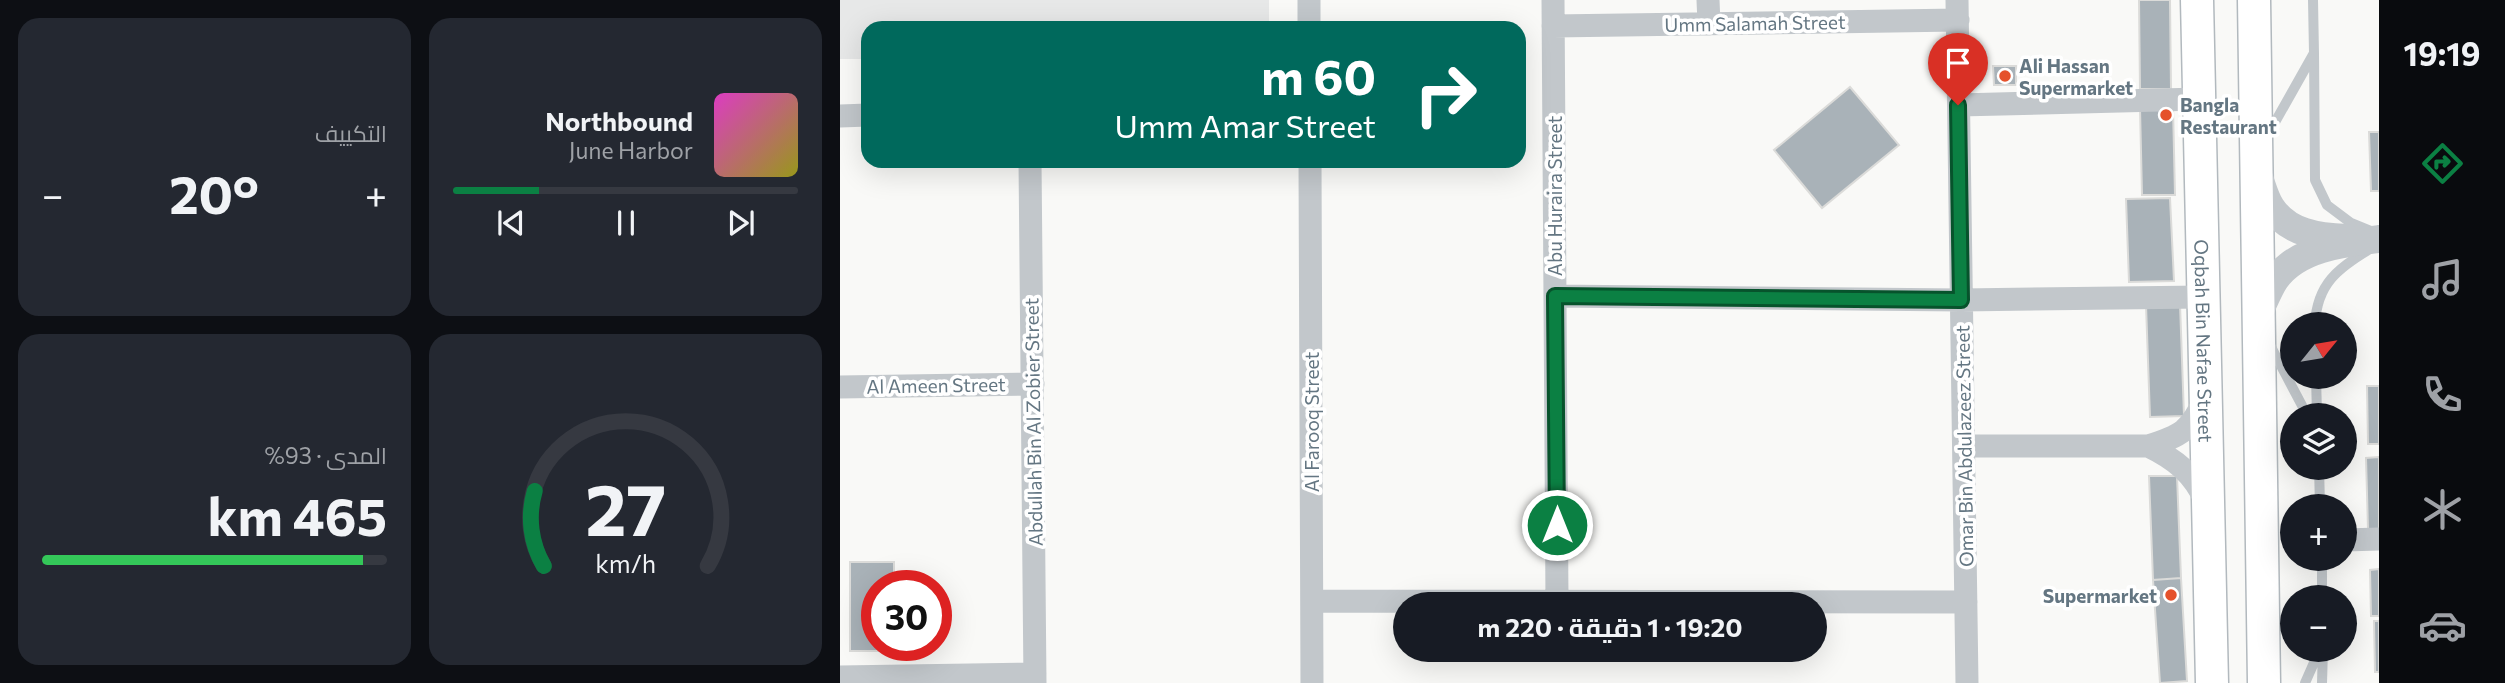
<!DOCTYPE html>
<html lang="ar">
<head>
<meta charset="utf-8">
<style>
	body { margin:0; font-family:Commissioner,Cairo,sans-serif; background:#242831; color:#f1f3f6; direction:rtl; height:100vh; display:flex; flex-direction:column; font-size:26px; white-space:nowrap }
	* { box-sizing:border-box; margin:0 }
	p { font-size:23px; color:#9ea1a6 }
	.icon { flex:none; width:38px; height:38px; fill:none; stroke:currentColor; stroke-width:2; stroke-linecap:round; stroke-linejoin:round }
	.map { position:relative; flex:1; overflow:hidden; direction:ltr }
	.side { display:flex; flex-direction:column; gap:18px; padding:18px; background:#0d0f14; width:840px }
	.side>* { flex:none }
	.hud { position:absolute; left:21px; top:21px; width:665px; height:147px; border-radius:21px; box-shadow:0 7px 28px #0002; direction:rtl; background:#00695c; color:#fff; overflow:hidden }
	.needle { width:46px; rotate:60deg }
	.buttons { position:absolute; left:1440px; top:312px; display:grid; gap:14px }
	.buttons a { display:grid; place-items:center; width:77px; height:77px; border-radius:50%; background:#171b24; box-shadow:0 7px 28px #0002; font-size:35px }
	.speed { position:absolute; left:21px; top:570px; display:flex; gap:14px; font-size:35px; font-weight:700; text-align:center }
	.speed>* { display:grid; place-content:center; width:91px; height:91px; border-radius:50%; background:#171b24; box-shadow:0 7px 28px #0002; line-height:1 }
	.speed .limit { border:10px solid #d22; background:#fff; color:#111 }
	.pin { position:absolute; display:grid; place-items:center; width:60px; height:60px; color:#fff; margin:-72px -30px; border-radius:50% 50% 50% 0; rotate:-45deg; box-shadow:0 0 7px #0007 }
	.pin .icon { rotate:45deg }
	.me { position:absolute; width:77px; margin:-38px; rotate:0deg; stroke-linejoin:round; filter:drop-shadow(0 0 5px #0008) }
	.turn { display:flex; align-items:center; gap:24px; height:147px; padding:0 35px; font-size:32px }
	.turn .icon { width:91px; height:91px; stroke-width:2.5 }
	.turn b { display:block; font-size:49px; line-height:60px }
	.big { font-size:52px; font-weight:700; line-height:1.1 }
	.side .tile { flex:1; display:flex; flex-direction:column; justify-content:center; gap:10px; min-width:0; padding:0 24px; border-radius:21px; background:#242831 }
	.side .dial { align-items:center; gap:0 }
	.dial svg { height:182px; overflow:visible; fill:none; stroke:#363941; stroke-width:7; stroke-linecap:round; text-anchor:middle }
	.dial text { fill:#f1f3f6; stroke:none }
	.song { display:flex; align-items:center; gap:21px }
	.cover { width:84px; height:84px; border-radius:10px; background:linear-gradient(135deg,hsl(310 70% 55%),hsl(60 70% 35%)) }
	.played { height:7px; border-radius:4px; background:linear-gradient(90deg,#0b8043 25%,#363941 25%) }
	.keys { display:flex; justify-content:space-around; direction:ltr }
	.heat { display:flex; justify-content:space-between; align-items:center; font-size:38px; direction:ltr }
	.charge { height:10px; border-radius:5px; background:linear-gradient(90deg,#34c759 93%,#363941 0) }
	.side .tiles { flex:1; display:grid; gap:18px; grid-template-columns:repeat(2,1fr) }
	.trip { position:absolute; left:553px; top:592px; width:434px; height:70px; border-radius:35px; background:#171b24; box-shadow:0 7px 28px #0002; font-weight:700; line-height:70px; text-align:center; direction:rtl }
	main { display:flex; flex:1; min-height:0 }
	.dock { display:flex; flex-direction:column; width:126px; justify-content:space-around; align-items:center; background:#090b0e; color:#9ea1a6 }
	.dock .icon { width:49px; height:49px }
	.dock .selected { color:#0b8043 }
	.dock b { font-size:32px; color:#f1f3f6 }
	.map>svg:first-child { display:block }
	.built { fill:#e7e8e8 }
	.building { fill:#a9b2b8; stroke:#dbdbd9; stroke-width:2 }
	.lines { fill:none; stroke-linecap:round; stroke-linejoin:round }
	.secondary-casing { stroke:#b2b9be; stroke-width:35 }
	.service { stroke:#c2c7cb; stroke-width:10 }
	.minor { stroke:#c2c7cb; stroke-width:23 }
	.tertiary { stroke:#c2c7cb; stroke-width:28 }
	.secondary { stroke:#fff; stroke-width:32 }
	.route-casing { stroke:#07532c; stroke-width:18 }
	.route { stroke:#0b8043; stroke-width:12 }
	.poi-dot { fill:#e5512b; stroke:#fff; stroke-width:2.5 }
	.labels { text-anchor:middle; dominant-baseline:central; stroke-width:7; stroke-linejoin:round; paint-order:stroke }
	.street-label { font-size:19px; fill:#647682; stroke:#fff }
	.poi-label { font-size:19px; font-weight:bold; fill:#647682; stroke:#fff; text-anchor:start }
</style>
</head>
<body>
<main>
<nav class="dock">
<b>19:19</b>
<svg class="icon selected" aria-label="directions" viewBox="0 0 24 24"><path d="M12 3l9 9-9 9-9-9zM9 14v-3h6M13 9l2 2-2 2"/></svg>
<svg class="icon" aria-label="music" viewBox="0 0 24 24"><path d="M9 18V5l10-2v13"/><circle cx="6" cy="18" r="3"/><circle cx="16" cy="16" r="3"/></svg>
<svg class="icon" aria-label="phone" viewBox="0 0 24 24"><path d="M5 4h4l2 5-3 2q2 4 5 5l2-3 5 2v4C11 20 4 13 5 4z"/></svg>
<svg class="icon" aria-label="climate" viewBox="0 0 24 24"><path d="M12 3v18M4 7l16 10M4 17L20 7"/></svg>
<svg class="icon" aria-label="car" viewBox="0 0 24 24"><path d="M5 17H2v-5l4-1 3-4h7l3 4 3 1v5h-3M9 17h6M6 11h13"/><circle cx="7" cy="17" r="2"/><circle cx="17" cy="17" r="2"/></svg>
</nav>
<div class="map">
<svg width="1539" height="683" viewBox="0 0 1539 683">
	<rect width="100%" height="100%" fill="#f9f9f7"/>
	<!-- built -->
	<path class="built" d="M0,0H429V28H28V59H0Z"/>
	<!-- building -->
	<path class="building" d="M1299,0H1330L1331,89H1300Z
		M1153,66H1176V85H1154Z
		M1010,87L1059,145L982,208L934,150Z
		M1333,107L1335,195H1302L1300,108Z
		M1529,132H1539V191H1531Z
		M1330,198L1334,281L1289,282L1286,199Z
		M1340,304L1344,416L1310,417L1306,305Z
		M1527,386H1539V444H1528Z
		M1539,457V529H1528L1526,458Z
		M1309,476H1337L1341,578L1313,580Z
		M10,562H54V586H37V646H54V651H10Z
		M1539,569V616H1531L1530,570Z
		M1341,578L1347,681L1320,683L1313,580Z
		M1534,621H1539V672H1535Z"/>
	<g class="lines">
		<!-- secondary casing -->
		<g class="secondary-casing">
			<g id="secondary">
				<path id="s1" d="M1357,0L1372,683"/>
				<path d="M1414,0L1424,683"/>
			</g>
		</g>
		<!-- service -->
		<path class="service" d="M1474,53L1475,180L1487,205L1511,223L1533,232
			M1425,140L1474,53L1473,0
			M1475,324C1477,284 1498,268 1530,249
			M1429,343L1467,415
			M1476,376L1477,415
			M1479,467L1480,506
			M1482,558V597
			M1465,683L1480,649
			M1482,683L1483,649"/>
		<!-- minor -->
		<path class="minor" d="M469,0V28
			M713,0L717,601
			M868,0L869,24
			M1117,0L1127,683
			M713,26L1118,20
			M1119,105L1359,99
			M0,116L28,115
			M190,161L195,683
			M470,161L472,683
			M715,296L1121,300L1363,297
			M0,387L193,384
			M1124,446H1308C1341,436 1350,431 1365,399
			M1308,446C1335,459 1354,474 1366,502
			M1505,540L1539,539
			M472,601L1126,602
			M0,677L195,674"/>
		<!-- tertiary -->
		<path class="tertiary" d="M1418,175C1422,185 1425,198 1431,207C1448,233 1478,237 1507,238
			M1420,310C1425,300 1429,289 1435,280C1457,248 1503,243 1539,239"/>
		<!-- secondary -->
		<use href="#secondary" class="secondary"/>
	</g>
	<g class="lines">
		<!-- route casing -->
		<g class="route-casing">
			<path id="route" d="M717,525L715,296L1121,300L1118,105"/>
		</g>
		<!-- route -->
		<use href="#route" class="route"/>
	</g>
	<!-- markers -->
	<g class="poi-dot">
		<circle cx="1165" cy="76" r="7"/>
		<circle cx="1326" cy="115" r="7"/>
		<circle cx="1331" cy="595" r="7"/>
	</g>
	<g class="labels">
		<!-- street labels -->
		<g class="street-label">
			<text transform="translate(915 23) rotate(-1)">Umm Salamah Street</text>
			<text transform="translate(714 196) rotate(-90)">Abu Huraira Street</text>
			<text stroke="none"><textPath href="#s1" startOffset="341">Oqbah Bin Nafae Street</textPath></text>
			<text transform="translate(96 385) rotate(-1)">Al Ameen Street</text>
			<text transform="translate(193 422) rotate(-91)">Abdullah Bin Al Zobier Street</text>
			<text transform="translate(471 422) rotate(-90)">Al Farooq Street</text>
			<text transform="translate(1124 446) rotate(-91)">Omar Bin Abdulazeez Street</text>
		</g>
		<!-- poi labels -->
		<g class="poi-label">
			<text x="1179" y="65">Ali Hassan<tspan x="1179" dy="22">Supermarket</tspan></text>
			<text x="1340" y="104">Bangla<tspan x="1340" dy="22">Restaurant</tspan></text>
			<text x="1317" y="595" text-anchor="end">Supermarket</text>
		</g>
	</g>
</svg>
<div class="buttons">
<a><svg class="needle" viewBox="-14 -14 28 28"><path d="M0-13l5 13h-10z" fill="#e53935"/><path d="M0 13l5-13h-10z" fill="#9ea1a6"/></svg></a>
<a><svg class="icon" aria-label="layers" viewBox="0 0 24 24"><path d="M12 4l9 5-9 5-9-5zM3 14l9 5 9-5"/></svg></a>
<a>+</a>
<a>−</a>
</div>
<div class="speed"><div class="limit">30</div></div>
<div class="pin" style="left:1118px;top:105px;background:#d93025"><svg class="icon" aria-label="arrive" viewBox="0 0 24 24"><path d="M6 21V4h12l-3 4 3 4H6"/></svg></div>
<svg class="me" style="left:717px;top:525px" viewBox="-20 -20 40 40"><circle r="17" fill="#0b8043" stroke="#fff" stroke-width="3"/><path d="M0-11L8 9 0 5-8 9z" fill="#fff"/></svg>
<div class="trip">19:20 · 1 دقيقة · 220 m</div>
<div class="hud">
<div class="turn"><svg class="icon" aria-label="right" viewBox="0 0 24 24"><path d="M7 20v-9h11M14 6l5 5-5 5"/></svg><div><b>60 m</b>Umm Amar Street</div></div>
</div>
</div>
<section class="side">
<div class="tiles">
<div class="tile">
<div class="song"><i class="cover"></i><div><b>Northbound</b><p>June Harbor</p></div></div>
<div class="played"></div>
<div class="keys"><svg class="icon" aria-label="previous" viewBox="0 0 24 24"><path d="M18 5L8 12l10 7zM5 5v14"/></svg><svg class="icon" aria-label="pause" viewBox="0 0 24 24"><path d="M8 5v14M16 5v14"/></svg><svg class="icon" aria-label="next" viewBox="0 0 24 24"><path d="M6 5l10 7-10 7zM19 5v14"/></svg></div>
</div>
<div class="tile"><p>التكييف</p>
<div class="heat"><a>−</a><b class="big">20°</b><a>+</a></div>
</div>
<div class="tile dial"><svg viewBox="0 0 100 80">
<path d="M14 69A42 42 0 1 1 86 69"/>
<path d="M14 69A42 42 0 0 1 10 36" stroke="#0b8043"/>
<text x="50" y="56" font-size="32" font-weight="700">27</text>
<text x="50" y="72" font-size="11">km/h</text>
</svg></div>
<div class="tile"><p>المدى · 93%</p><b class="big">465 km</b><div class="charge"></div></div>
</div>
</section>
</main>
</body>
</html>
